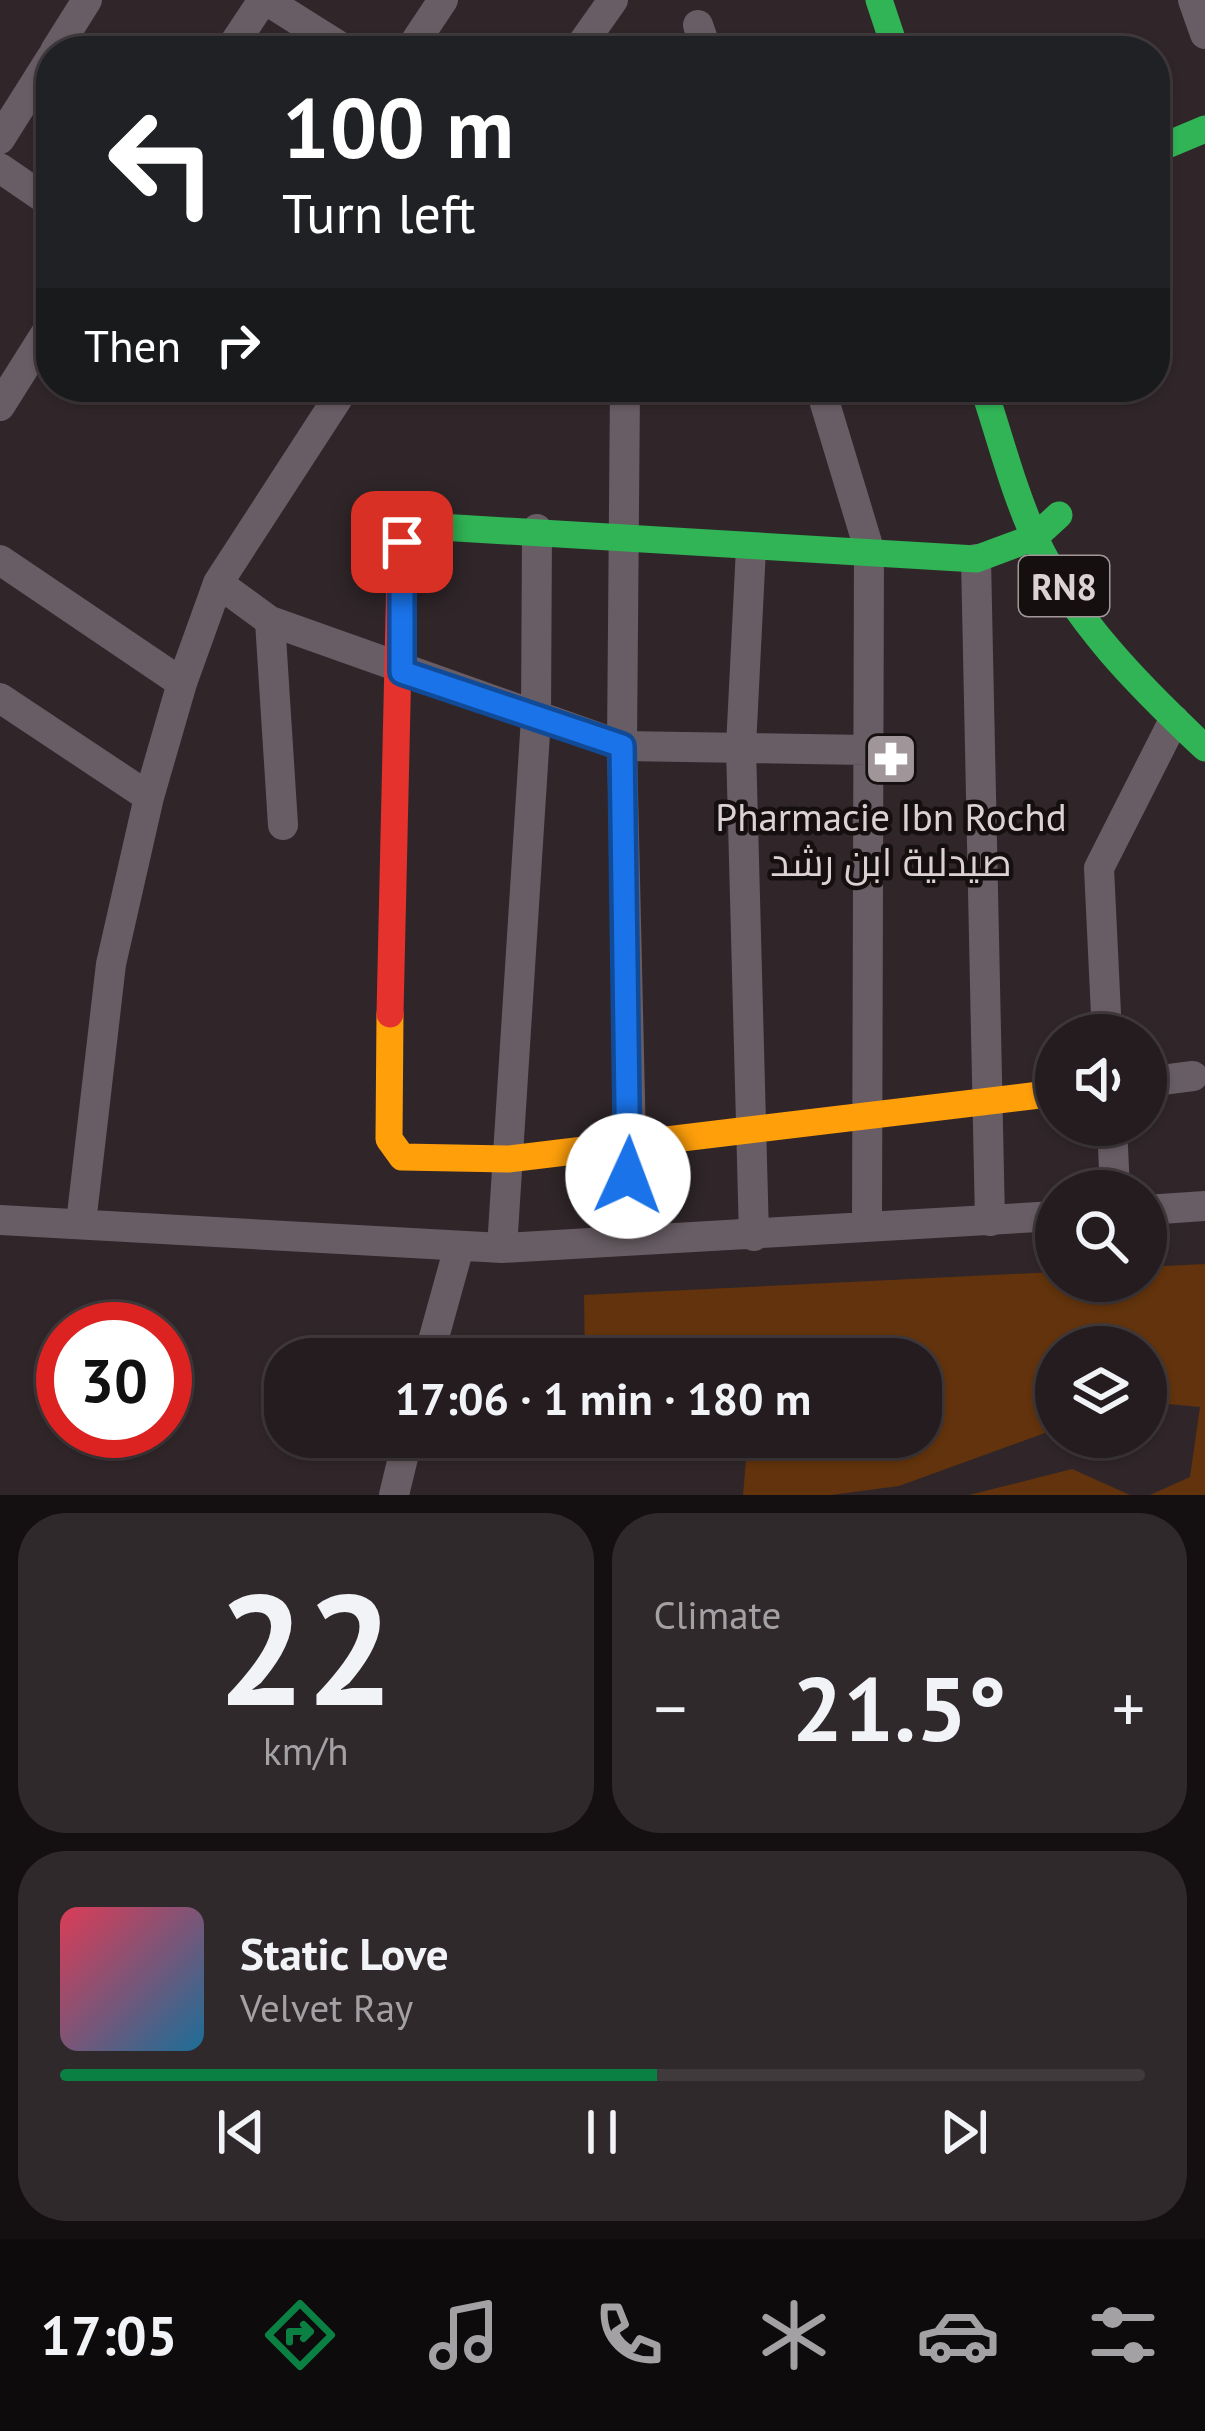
<!DOCTYPE html>
<html lang="en">
<head>
<meta charset="utf-8">
<style>
	body { margin:0; font-family:"PT Sans",Cairo,sans-serif; background:#30292c; color:#f1f3f6; height:100vh; display:flex; flex-direction:column; font-size:45px; white-space:nowrap }
	* { box-sizing:border-box; margin:0 }
	p { font-size:39px; color:#a3a1a4 }
	.icon { flex:none; width:66px; height:66px; fill:none; stroke:currentColor; stroke-width:2; stroke-linecap:round; stroke-linejoin:round }
	.map { position:relative; height:1495px; overflow:hidden }
	.panel { display:flex; flex-direction:column; gap:18px; padding:18px; background:#140f11; flex:1 }
	.panel>* { flex:none }
	.hud { position:absolute; left:36px; top:36px; width:1134px; height:366px; border-radius:48px; box-shadow:0 3px 9px #0004,0 0 0 3px #413a3d; background:#202124; color:#fff; overflow:hidden }
	.tools { position:absolute; left:1035px; top:1014px; display:grid; gap:24px }
	.tools a { display:grid; place-items:center; width:132px; height:132px; border-radius:50%; background:#241c1f; box-shadow:0 3px 9px #0004,0 0 0 3px #413a3d; font-size:60px }
	.speed { position:absolute; left:36px; top:1302px; display:flex; gap:24px; font-size:60px; font-weight:700; text-align:center }
	.speed>* { display:grid; place-content:center; width:156px; height:156px; border-radius:50%; background:#241c1f; box-shadow:0 3px 9px #0004,0 0 0 3px #413a3d; line-height:1 }
	.speed .limit { border:18px solid #d22; background:#fff; color:#111 }
	.pin { position:absolute; display:grid; place-items:center; width:102px; height:102px; color:#fff; margin:-51px; border-radius:24px; box-shadow:0 6px 18px #0006 }
	.me { position:absolute; width:132px; margin:-66px; rotate:2deg; stroke-linejoin:round; filter:drop-shadow(0 0 9px #0008) }
	.turn { display:flex; align-items:center; gap:42px; height:252px; padding:0 48px; font-size:54px }
	.turn .icon { width:156px; height:156px; stroke-width:2.5 }
	.turn b { display:block; font-size:84px; line-height:102px }
	.then { display:flex; align-items:center; height:114px; padding:0 48px; background:#0003; gap:24px; font-size:45px }
	.big { font-size:90px; font-weight:600; line-height:1.1 }
	.panel .card { flex:1; display:flex; flex-direction:column; justify-content:center; gap:18px; min-width:0; padding:0 42px; border-radius:48px; background:#30292c }
	.panel .dial { align-items:center; gap:0 }
	.dial b { font-size:156px; line-height:1 }
	.song { display:flex; align-items:center; gap:36px }
	.cover { width:144px; height:144px; border-radius:18px; background:linear-gradient(135deg,hsl(350 70% 55%),hsl(200 70% 35%)) }
	.played { height:12px; border-radius:6px; background:linear-gradient(90deg,#0b8043 55%,#413a3d 55%) }
	.keys { display:flex; justify-content:space-around; direction:ltr }
	.heat { display:flex; justify-content:space-between; align-items:center; font-size:66px; direction:ltr }
	.panel .tiles { flex:1; display:grid; gap:18px; grid-template-columns:1fr 1fr }
	.card:last-child { grid-column:span 2 }
	.trip { position:absolute; left:264px; top:1338px; width:678px; height:120px; border-radius:48px; background:#241c1f; box-shadow:0 3px 9px #0004,0 0 0 3px #413a3d; font-weight:600; line-height:120px; text-align:center }
	.menu { display:flex; height:192px; justify-content:space-around; align-items:center; background:#0e0b0c; color:#a3a1a4 }
	.menu .icon { width:84px; height:84px }
	.menu .active { color:#0b8043 }
	.menu b { font-size:54px; color:#f1f3f6 }
	.map>svg:first-child { display:block }
	.grass { fill:#62330c }
	.lines { fill:none; stroke-linecap:round; stroke-linejoin:round }
	.street { stroke:#685d64; stroke-width:30 }
	.fast { stroke:#30b455; stroke-width:27 }
	.slow { stroke:#ff9f0a; stroke-width:27 }
	.jam { stroke:#e5322d; stroke-width:27 }
	.route-casing { stroke:#114b97; stroke-width:30 }
	.route { stroke:#1a73e8; stroke-width:21 }
	.labels { text-anchor:middle; dominant-baseline:central; stroke-width:9; stroke-linejoin:round; paint-order:stroke }
	.shield { fill:#160f10; stroke:#a19798; stroke-width:3 }
	.shield-label { font-size:36px; font-weight:bold; fill:#dcd1d3 }
	.poi-label { font-size:39px; fill:#dcd1d3; stroke:#160f10 }
</style>
</head>
<body>
<div class="map">
<svg width="1205" height="1495" viewBox="0 0 1205 1495">
	<rect width="100%" height="100%" fill="#302629"/>
	<!-- grass -->
	<path class="grass" d="M1205,1264V1495H1150L1190,1477L1200,1407L1146,1402V1347H1056V1429L899,1486L831,1495H743L748,1437H921V1359L660,1354L656,1359H585L584,1295L1056,1272V1281H1146V1267Z
		M1072,1469L1130,1495H969Z"/>
	<g class="lines">
		<!-- street -->
		<path class="street" d="M266,0L347,51
			M1193,0L1205,34
			M698,25L707,51
			M55,51L87,0
			M229,51L263,0
			M409,51L443,0
			M577,51L613,0
			M0,139L51,58
			M0,168L51,203
			M820,387L869,549L867,1226
			M0,406L51,325
			M751,548L741,747L754,1236
			M976,559L990,1221
			M0,560L182,683
			M218,583L270,621L622,746L867,750
			M270,621L283,825
			M0,698L149,797
			M1107,1035L1099,868L1174,720
			M1146,1082L1193,1076
			M1112,1125L1115,1191
			M1146,1210L1205,1206
			M0,1220L502,1248L1056,1216
			M81,1223L111,964L149,797L182,683L218,583L345,387
			M622,1241L631,1143L622,746L625,387
			M502,1248L536,718L537,529
			M428,1359L459,1247
			M394,1495L408,1437"/>
		<!-- fast -->
		<path class="fast" d="M879,0L896,51
			M1155,150L1205,129
			M983,387C1000,437 1013,490 1035,538C1074,621 1139,686 1205,748
			M400,572L408,535L440,527L976,559L1035,537L1059,515"/>
		<!-- slow -->
		<path class="slow" d="M390,1014L389,1139L402,1157L508,1159L1056,1093"/>
		<!-- jam -->
		<path class="jam" d="M390,1014L400,572"/>
	</g>
	<g class="lines">
		<!-- route casing -->
		<g class="route-casing">
			<path id="route" d="M402,542V672L622,746L628,1176"/>
		</g>
		<!-- route -->
		<use href="#route" class="route"/>
	</g>
	<!-- icons -->
	<defs>
		<g id="pharmacy-square" transform="scale(2.7)"><rect x="-9" y="-9" width="18" height="18" rx="4" fill="#a09598" stroke="#160f10"/><path d="M-2-6h4v4h4v4h-4v4h-4v-4h-4v-4h4Z" fill="#fff"/></g>
	</defs>
	<g fill-rule="evenodd">
		<use href="#pharmacy-square" x="891" y="759"/>
	</g>
	<g class="labels">
		<!-- shield labels -->
		<rect class="shield" x="1019" y="556" width="90" height="60" rx="9"/>
		<g class="shield-label">
			<text x="1064" y="586">RN8</text>
		</g>
		<!-- poi labels -->
		<g class="poi-label">
			<text x="891" y="816">Pharmacie Ibn Rochd<tspan x="891" dy="45">صيدلية ابن رشد</tspan></text>
		</g>
	</g>
</svg>
<div class="tools">
<a><svg class="icon" aria-label="sound" viewBox="0 0 24 24"><path d="M4 9h4l5-4v14l-5-4H4zM17 9q2 3 0 6"/></svg></a>
<a><svg class="icon" aria-label="search" viewBox="0 0 24 24"><circle cx="10" cy="10" r="6"/><path d="M15 15l6 6"/></svg></a>
<a><svg class="icon" aria-label="layers" viewBox="0 0 24 24"><path d="M12 4l9 5-9 5-9-5zM3 14l9 5 9-5"/></svg></a>
</div>
<div class="speed"><div class="limit">30</div></div>
<div class="pin" style="left:402px;top:542px;background:#d93025"><svg class="icon" aria-label="arrive" viewBox="0 0 24 24"><path d="M6 21V4h12l-3 4 3 4H6"/></svg></div>
<svg class="me" style="left:628px;top:1176px" viewBox="-20 -20 40 40"><circle r="19" fill="#fff"/><path d="M0-13L10 11 0 6-10 11z" fill="#1a73e8"/></svg>
<div class="trip">17:06 · 1 min · 180 m</div>
<div class="hud">
<div class="turn"><svg class="icon" aria-label="left" viewBox="0 0 24 24"><path d="M17 20v-9H6M10 6l-5 5 5 5"/></svg><div><b>100 m</b>Turn left</div></div>
<div class="then">Then<svg class="icon" aria-label="right" viewBox="0 0 24 24"><path d="M7 20v-9h11M14 6l5 5-5 5"/></svg></div>
</div>
</div>
<section class="panel">
<div class="tiles">
<div class="card dial"><b>22</b><p>km/h</p></div>
<div class="card"><p>Climate</p>
<div class="heat"><a>−</a><b class="big">21.5°</b><a>+</a></div>
</div>
<div class="card">
<div class="song"><i class="cover"></i><div><b>Static Love</b><p>Velvet Ray</p></div></div>
<div class="played"></div>
<div class="keys"><svg class="icon" aria-label="previous" viewBox="0 0 24 24"><path d="M18 5L8 12l10 7zM5 5v14"/></svg><svg class="icon" aria-label="pause" viewBox="0 0 24 24"><path d="M8 5v14M16 5v14"/></svg><svg class="icon" aria-label="next" viewBox="0 0 24 24"><path d="M6 5l10 7-10 7zM19 5v14"/></svg></div>
</div>
</div>
</section>
<nav class="menu">
<b>17:05</b>
<svg class="icon active" aria-label="directions" viewBox="0 0 24 24"><path d="M12 3l9 9-9 9-9-9zM9 14v-3h6M13 9l2 2-2 2"/></svg>
<svg class="icon" aria-label="music" viewBox="0 0 24 24"><path d="M9 18V5l10-2v13"/><circle cx="6" cy="18" r="3"/><circle cx="16" cy="16" r="3"/></svg>
<svg class="icon" aria-label="phone" viewBox="0 0 24 24"><path d="M5 4h4l2 5-3 2q2 4 5 5l2-3 5 2v4C11 20 4 13 5 4z"/></svg>
<svg class="icon" aria-label="climate" viewBox="0 0 24 24"><path d="M12 3v18M4 7l16 10M4 17L20 7"/></svg>
<svg class="icon" aria-label="car" viewBox="0 0 24 24"><path d="M5 17H2v-5l4-1 3-4h7l3 4 3 1v5h-3M9 17h6M6 11h13"/><circle cx="7" cy="17" r="2"/><circle cx="17" cy="17" r="2"/></svg>
<svg class="icon" aria-label="filters" viewBox="0 0 24 24"><path d="M4 7h16M4 17h16"/><circle cx="9" cy="7" r="2"/><circle cx="15" cy="17" r="2"/></svg>
</nav>
</body>
</html>
